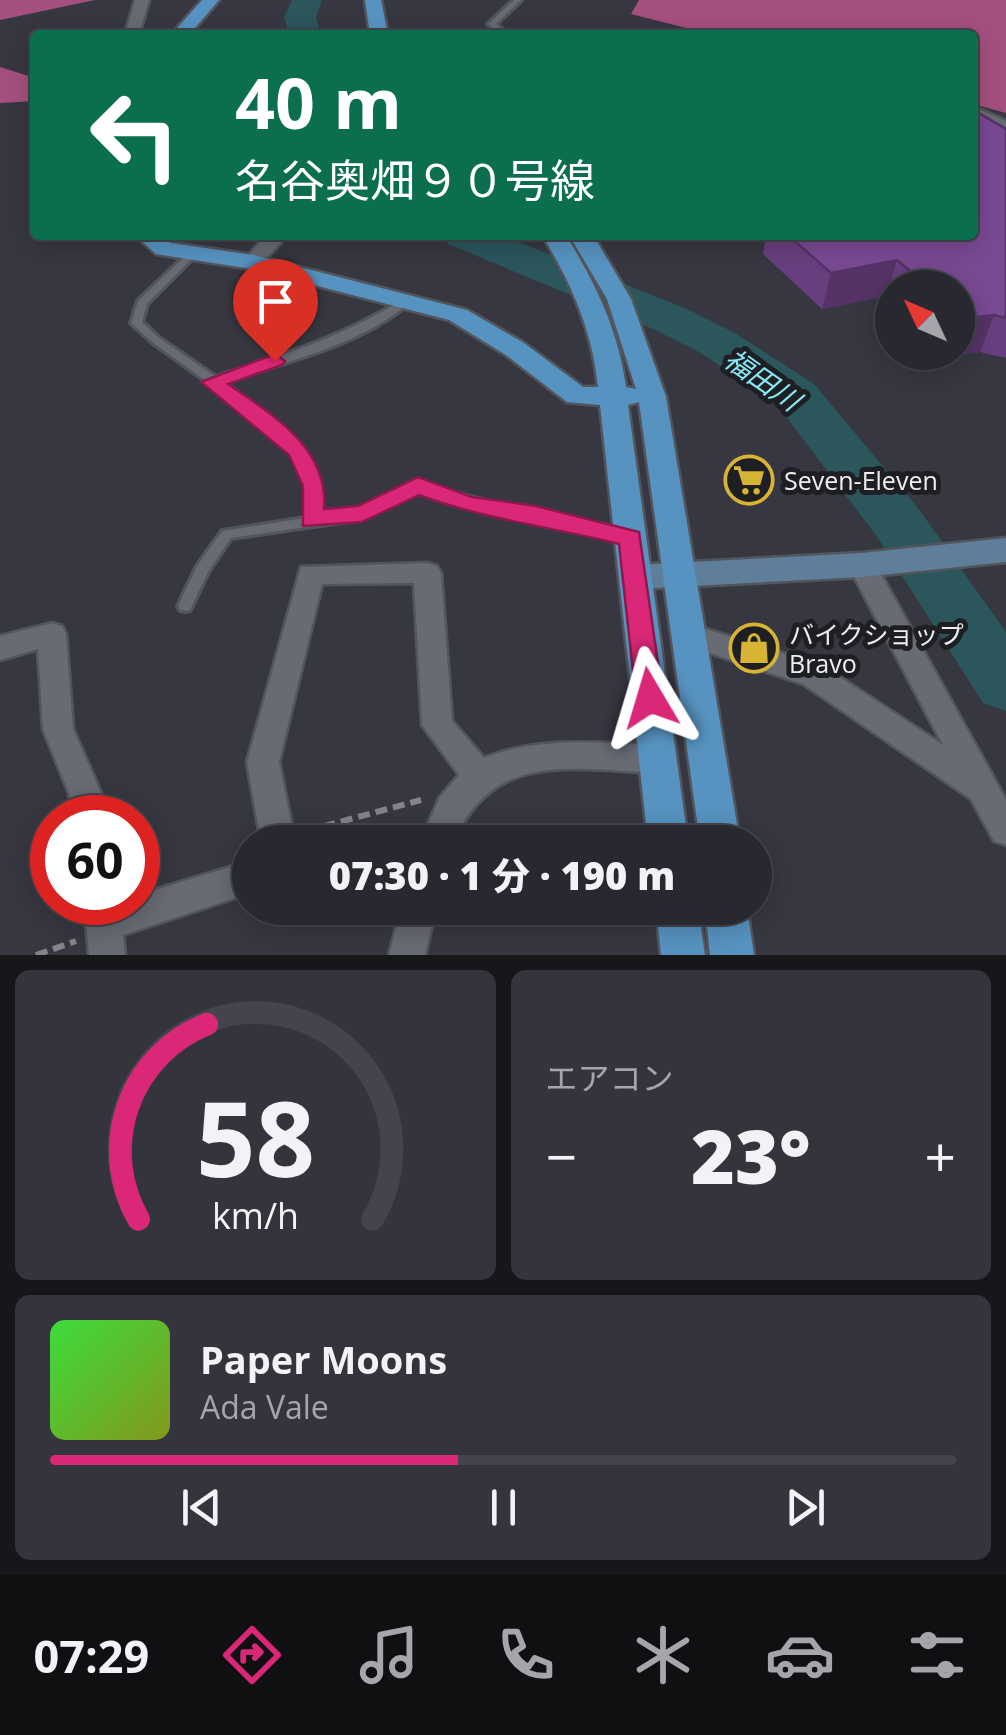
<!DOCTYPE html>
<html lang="ja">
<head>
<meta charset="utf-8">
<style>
	body { margin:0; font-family:"Open Sans","Noto Sans JP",sans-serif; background:#34353c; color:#f1f3f6; height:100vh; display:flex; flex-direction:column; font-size:38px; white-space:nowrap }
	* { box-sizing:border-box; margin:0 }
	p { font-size:32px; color:#a5a6ab }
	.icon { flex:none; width:55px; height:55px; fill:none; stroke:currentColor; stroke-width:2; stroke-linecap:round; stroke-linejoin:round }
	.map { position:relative; height:955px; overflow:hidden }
	.side { display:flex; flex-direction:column; gap:15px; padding:15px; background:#16171a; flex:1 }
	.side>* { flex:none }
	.top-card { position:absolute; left:30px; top:30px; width:948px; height:210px; border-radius:10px; box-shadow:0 5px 25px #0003,0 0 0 2px #44454c; background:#0b6e4f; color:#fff; overflow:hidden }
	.needle { width:65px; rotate:314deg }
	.buttons { position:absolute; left:875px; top:270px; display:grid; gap:20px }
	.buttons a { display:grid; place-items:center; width:100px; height:100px; border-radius:50%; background:#282930; box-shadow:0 5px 25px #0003,0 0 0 2px #44454c; font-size:50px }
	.speed { position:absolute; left:30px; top:795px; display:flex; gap:20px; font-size:50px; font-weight:700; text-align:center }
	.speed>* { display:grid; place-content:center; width:130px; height:130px; border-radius:50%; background:#282930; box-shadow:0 5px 25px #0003,0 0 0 2px #44454c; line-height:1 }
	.speed .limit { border:15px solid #d22; background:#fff; color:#111 }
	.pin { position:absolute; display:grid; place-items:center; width:85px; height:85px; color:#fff; margin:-102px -42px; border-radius:50% 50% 50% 0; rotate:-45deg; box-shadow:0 0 10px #0007 }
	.pin .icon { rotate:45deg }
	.me { position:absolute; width:110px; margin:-55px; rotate:353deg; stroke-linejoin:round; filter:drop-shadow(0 0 8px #0008) }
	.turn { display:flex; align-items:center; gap:35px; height:210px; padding:0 40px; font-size:45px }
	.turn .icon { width:130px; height:130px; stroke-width:2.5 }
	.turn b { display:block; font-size:70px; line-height:85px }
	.big { font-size:75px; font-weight:800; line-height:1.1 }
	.side .tile { flex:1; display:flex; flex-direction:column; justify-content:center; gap:15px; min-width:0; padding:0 35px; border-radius:15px; background:#34353c }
	.side .dial { align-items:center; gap:0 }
	.dial svg { height:260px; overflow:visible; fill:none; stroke:#44454c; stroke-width:7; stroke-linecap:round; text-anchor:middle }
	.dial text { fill:#f1f3f6; stroke:none }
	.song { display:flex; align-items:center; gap:30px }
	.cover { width:120px; height:120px; border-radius:15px; background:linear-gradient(135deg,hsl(120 70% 55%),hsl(70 70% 35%)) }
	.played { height:10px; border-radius:5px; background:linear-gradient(90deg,#db2777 45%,#44454c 45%) }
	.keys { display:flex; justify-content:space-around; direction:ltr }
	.heat { display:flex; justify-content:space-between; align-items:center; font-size:55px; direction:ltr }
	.side .tiles { flex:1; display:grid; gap:15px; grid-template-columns:1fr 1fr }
	.tile:last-child { grid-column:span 2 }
	.trip { position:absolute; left:232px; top:825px; width:540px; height:100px; border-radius:50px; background:#282930; box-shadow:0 5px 25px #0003,0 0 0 2px #44454c; font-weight:800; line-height:100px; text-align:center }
	.tabs { display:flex; height:160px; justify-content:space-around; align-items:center; background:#101013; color:#a5a6ab }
	.tabs .icon { width:70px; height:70px }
	.tabs .selected { color:#db2777 }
	.tabs b { font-size:45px; color:#f1f3f6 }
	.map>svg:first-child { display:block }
	.forest { fill:#a4507e }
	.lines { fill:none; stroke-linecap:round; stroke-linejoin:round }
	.river { fill:#2a565c; fill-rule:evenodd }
	.lane-casing { stroke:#53555c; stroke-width:6 }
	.street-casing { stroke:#53555c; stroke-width:5 }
	.secondary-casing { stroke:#53555c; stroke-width:5 }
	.primary-casing { stroke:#53555c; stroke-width:5 }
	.path { stroke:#82838b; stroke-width:6; stroke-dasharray:12 6; stroke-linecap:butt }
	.lane { fill:#686a74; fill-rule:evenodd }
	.street { fill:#686a74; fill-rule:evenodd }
	.secondary { fill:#5f7e9a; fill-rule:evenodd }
	.primary { fill:#5793c1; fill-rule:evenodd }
	.wall { fill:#683f7e }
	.shaded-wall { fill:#536 }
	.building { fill:#794992; stroke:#536; stroke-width:2.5 }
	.route { fill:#db2777; stroke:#8e194d; stroke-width:2.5 }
	.labels { text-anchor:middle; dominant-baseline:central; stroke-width:10; stroke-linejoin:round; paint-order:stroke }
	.poi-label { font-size:25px; fill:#eeeff5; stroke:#1e1f23; text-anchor:start }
	.water-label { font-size:28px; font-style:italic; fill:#89e8f7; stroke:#1e1f23 }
</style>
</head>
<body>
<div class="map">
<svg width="1006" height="955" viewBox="0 0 1006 955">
	<rect width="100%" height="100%" fill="#363740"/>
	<!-- forest -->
	<path class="forest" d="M0,0H95L0,20Z
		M639,0H1006V113L973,104L972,35H714L631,14Z
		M0,67L35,78V101L0,103Z"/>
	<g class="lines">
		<!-- river -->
		<path class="river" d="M292,0H322L316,17L321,35H289L284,17Z
			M442,235H501L687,309L735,333L814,384L918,508L1006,632V711L983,703L878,538L778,406L701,353L653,329L448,244Z"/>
		<!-- lane casing -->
		<g class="lane-casing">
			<path id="lane" d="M514,0H521L496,24L506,32L614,33L618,35H501L488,24Z
				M193,250L196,251V255L147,304L142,322L159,338L216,377C280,356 343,337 400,301H408L409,303C359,346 285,362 223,382C258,407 317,445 321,492C321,500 319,508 318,516L359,510L418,481L470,497L627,533L632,535L634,538L632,541L627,543L496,513L419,490L362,519L231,538L208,572L190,610L185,611L180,610L178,606L197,566L222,531L305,518C306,508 309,497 307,487C298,441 248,411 212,385H207L206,381L152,342L131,323L138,301L190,251Z"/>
		</g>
		<!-- street casing -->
		<g class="street-casing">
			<path id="street" d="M135,0H149L139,35H125Z
				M972,106L1006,121V132L972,117Z
				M266,235H287L260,266H246L243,262Z
				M862,555L872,558L1006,800V845L994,841L971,799L803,684L680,643L676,635L680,627L690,624L823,666L943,745L848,565L852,558Z
				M427,563L437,566L441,573L452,721L484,758C540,736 598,743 657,745L668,749L673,759L668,769L657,773C573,769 492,750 454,842H420L440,797L459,775L422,725L414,583L322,584L279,762L295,842H261L247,762L301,567Z
				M52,623L62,626L66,634L73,729L101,793L105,818H72L69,793L43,729L38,649L0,660V636Z
				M250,861V893L123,935L125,955H89L84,902H138V895Z
				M401,908H436L425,955H389Z"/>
		</g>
		<!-- secondary casing -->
		<g class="secondary-casing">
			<path id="secondary" d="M1006,538V562L862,577L635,589L623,586L619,577L623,568L635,565L862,553Z"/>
		</g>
		<!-- primary casing -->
		<g class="primary-casing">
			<path id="primary" d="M202,0H219L189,35H171Z
				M365,0H381L388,35H370Z
				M135,235H161L171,243L253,255L467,310L524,343L583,387H598C592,329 572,285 542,235H566C596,285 618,329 626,387L636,389L607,299L569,235H593L631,299L666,397L740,842H700L639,402L628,405L688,842H648L600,405L567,402L506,355L449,320L252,269L156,254Z
				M656,908H698L705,955H661Z
				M705,908H747L754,955H710Z"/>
		</g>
		<!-- path -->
		<path class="path" d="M306,831L421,800
			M36,955L76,941"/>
		<!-- lane -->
		<use href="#lane" class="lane"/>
		<!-- street -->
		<use href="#street" class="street"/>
		<!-- secondary -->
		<use href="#secondary" class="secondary"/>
		<!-- primary -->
		<use href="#primary" class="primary"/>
	</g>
	<!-- wall -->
	<path class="wall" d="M1006,129V358L980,352L955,355L951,352H958V288H892V302L886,296L822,309L763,254L766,235H972Z"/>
	<!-- shaded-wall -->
	<path class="shaded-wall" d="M897,260L886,296L822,309L831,273Z
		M994,315L980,352L955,355L956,352H958V347L968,318Z"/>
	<!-- building -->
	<path class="building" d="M972,109L1006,129V318L994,315L968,318L958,310V288H930L897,260L831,273L788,235H972Z"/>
	<!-- route -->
	<path class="route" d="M275,354L285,361L282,365L228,384C273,415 329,448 324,509L358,506L418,477L472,497L536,506L639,532L663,698L659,706H640L636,698L619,544C552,527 483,519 419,495L362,522L303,526V486L289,455L201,382Z"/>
	<!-- icons -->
	<defs>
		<g id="supermarket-ring" transform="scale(2.5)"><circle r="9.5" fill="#1e1f23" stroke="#d8b434" stroke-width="1.5"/><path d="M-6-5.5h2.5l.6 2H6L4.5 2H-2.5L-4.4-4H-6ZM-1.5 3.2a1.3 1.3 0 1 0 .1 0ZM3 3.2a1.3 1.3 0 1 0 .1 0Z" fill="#d8b434"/></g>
		<g id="shop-ring" transform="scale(2.5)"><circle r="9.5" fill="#1e1f23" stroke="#d8b434" stroke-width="1.5"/><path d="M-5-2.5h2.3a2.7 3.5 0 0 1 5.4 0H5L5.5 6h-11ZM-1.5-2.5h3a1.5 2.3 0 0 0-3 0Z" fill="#d8b434"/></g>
	</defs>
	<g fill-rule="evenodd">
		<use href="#supermarket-ring" x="749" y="480"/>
		<use href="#shop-ring" x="754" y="648"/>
	</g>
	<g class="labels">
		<!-- poi labels -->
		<g class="poi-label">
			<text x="784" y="480">Seven-Eleven</text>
			<text x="789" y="634">バイクショップ<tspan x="789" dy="29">Bravo</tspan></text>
		</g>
		<!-- water labels -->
		<g class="water-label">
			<text transform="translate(763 379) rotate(35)">福田川</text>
		</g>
	</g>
</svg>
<div class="buttons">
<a><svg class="needle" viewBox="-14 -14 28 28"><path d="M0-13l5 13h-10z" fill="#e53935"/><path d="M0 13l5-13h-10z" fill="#a5a6ab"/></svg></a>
</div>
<div class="speed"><div class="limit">60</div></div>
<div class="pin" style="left:275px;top:361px;background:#d93025"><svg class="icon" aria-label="arrive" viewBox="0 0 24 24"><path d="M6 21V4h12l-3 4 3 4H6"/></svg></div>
<svg class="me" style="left:650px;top:698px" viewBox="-20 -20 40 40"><path d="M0-17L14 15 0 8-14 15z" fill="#db2777" stroke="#fff" stroke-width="4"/></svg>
<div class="trip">07:30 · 1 分 · 190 m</div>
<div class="top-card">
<div class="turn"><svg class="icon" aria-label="left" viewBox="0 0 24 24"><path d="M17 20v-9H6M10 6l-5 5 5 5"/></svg><div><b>40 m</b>名谷奥畑９０号線</div></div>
</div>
</div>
<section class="side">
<div class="tiles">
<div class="tile dial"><svg viewBox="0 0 100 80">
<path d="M14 69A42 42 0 1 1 86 69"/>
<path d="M14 69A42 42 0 0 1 35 9" stroke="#db2777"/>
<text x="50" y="56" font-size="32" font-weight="700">58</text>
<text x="50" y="72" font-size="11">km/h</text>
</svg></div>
<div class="tile"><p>エアコン</p>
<div class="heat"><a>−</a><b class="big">23°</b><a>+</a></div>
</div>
<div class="tile">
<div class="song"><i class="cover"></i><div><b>Paper Moons</b><p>Ada Vale</p></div></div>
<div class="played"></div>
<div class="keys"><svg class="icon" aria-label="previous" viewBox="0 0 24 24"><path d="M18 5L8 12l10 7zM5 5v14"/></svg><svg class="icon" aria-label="pause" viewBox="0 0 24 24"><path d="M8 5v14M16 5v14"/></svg><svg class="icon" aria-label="next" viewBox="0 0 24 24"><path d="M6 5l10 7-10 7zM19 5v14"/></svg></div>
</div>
</div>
</section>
<nav class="tabs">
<b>07:29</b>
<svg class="icon selected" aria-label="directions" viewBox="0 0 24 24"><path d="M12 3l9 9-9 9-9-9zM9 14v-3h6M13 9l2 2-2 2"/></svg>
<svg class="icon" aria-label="music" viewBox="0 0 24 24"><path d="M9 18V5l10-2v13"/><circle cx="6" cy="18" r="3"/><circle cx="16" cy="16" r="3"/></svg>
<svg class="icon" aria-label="phone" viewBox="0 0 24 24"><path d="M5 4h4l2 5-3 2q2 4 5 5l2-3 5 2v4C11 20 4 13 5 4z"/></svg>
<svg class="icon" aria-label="climate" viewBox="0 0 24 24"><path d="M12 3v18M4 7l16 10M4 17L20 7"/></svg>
<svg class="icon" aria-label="car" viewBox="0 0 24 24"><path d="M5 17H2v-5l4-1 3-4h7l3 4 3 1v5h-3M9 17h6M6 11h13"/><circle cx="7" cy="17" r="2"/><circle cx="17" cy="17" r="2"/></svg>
<svg class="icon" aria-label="filters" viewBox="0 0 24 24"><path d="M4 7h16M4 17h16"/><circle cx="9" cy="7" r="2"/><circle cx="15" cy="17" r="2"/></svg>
</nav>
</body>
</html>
